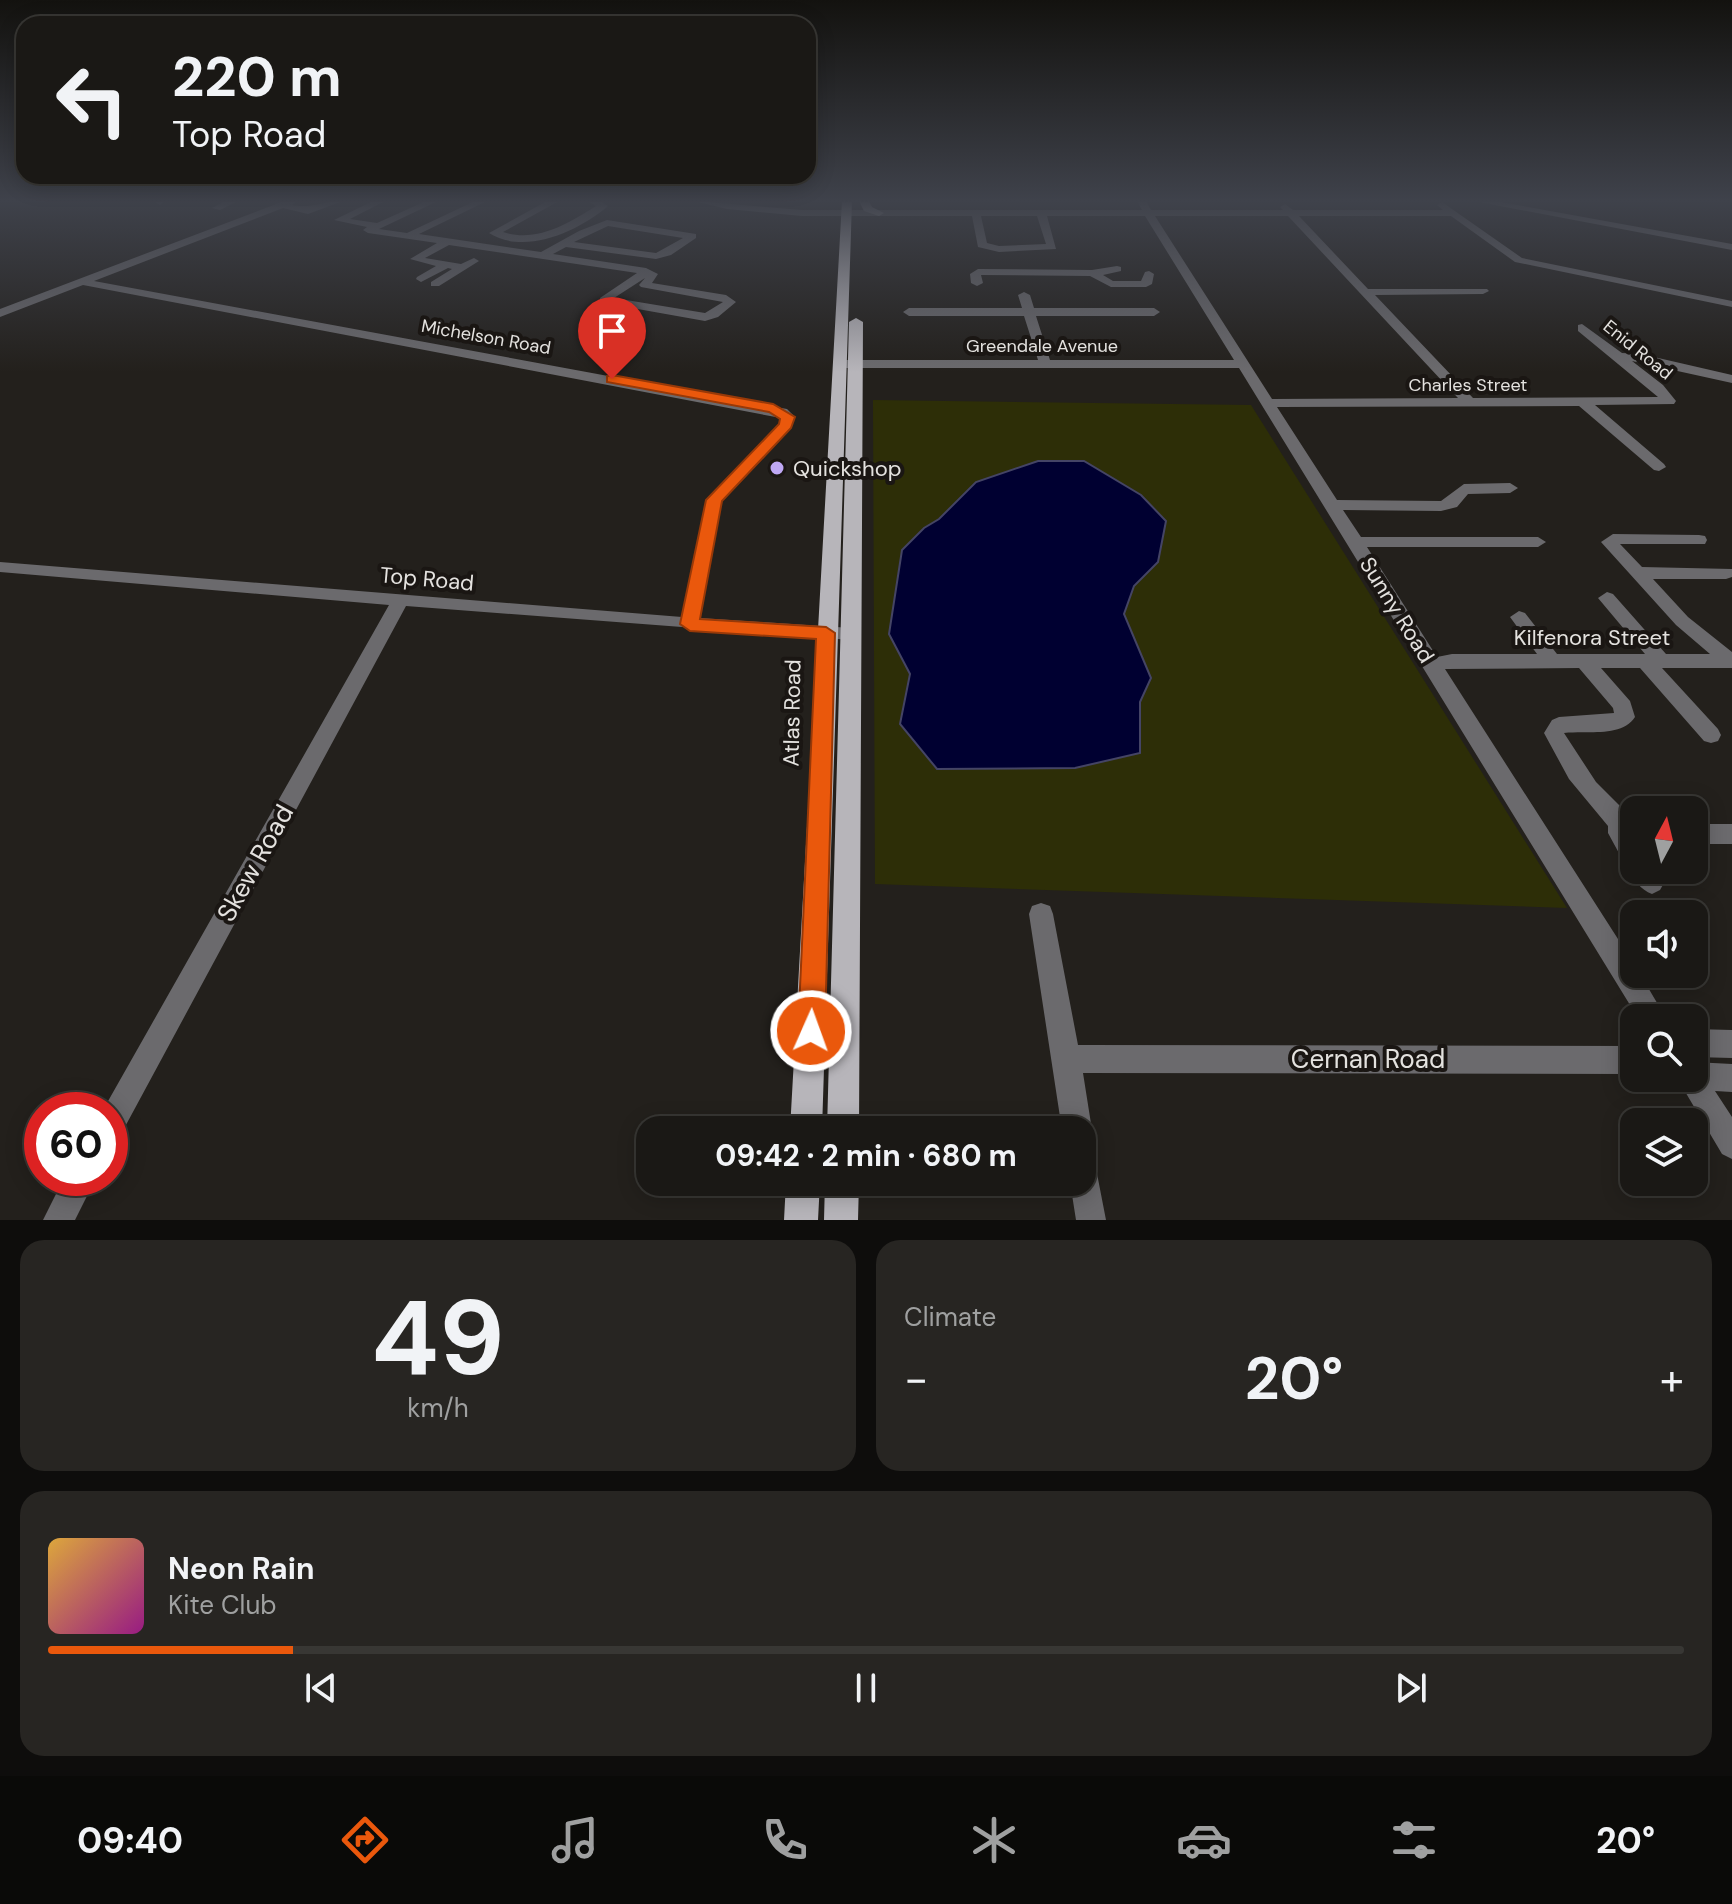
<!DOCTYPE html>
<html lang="en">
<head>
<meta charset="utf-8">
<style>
	body { margin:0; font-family:"DM Sans",sans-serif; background:#272522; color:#f1f3f6; height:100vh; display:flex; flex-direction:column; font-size:30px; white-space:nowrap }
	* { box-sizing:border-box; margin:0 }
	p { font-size:26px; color:#9fa0a0 }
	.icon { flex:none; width:44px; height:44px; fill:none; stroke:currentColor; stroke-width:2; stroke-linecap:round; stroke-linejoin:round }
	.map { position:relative; height:1220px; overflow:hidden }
	.details { display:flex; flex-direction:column; gap:20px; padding:20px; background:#0e0d0c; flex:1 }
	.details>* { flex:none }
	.banner { position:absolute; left:16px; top:16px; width:800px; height:168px; border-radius:24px; box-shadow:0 4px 20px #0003,0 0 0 2px #383734; background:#1a1815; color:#f1f3f6; overflow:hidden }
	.needle { width:52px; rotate:7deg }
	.tools { position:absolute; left:1620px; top:796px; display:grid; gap:16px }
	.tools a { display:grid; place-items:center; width:88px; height:88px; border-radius:16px; background:#1a1815; box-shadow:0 4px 20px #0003,0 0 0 2px #383734; font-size:40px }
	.speed { position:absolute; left:24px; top:1092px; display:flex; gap:16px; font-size:40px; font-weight:700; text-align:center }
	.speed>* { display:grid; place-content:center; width:104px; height:104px; border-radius:50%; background:#1a1815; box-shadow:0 4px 20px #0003,0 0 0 2px #383734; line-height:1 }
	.speed .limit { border:12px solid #d22; background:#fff; color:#111 }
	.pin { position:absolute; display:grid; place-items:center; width:68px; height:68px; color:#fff; margin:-82px -34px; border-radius:50% 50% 50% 0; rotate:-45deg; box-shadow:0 0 8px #0007 }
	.pin .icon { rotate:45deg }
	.me { position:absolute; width:88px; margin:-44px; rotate:2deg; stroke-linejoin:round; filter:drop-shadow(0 0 6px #0008) }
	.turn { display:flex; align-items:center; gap:28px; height:168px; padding:0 24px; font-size:36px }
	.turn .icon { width:104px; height:104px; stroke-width:2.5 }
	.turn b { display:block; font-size:56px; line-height:68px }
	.big { font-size:60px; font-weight:700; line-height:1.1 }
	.details .card { flex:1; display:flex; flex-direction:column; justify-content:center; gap:12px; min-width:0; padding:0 28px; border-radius:24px; background:#272522 }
	.details .dial { align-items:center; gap:0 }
	.dial b { font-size:104px; line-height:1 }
	.song { display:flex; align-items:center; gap:24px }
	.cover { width:96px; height:96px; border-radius:12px; background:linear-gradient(135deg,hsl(40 70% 55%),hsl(310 70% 35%)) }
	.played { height:8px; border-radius:4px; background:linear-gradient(90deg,#ea580c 15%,#383734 15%) }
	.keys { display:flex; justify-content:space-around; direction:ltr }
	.heat { display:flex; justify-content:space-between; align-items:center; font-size:44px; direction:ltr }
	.details .tiles { flex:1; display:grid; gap:20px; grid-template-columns:1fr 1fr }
	.card:last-child { grid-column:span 2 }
	.trip { position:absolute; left:636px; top:1116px; width:460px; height:80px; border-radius:24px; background:#1a1815; box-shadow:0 4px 20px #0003,0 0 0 2px #383734; font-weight:700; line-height:80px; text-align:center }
	.dock { display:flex; height:128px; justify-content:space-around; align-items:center; background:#0a0a08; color:#9fa0a0 }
	.dock .icon { width:56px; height:56px }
	.dock .current { color:#ea580c }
	.dock b { font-size:36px; color:#f1f3f6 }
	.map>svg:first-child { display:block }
	.green { fill:#2d2e07 }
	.water { fill:#000031; stroke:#444465; stroke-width:2 }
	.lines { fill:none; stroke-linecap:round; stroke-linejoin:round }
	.minor { fill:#6b6a6d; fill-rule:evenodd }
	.major { fill:#b7b5ba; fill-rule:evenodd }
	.route { fill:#ea580c; stroke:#983908; stroke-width:2 }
	.poi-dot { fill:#bfa8f4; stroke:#1a1613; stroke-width:3 }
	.labels { text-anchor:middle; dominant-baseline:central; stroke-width:8; stroke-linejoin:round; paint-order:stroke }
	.far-street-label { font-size:18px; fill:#e4e2df; stroke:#1a1613 }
	.poi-label { font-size:22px; fill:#e4e2df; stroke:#1a1613; text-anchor:start }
	.street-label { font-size:22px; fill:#e4e2df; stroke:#1a1613 }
	.near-street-label { font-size:26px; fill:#e4e2df; stroke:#1a1613 }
</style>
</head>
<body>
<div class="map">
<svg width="1732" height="1220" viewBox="0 0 1732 1220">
	<rect width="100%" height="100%" fill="#23201c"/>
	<!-- green -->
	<path class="green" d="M873,400L1251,405L1567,908L875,884Z"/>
	<!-- water -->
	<path class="water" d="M1038,461H1084L1141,495L1166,521L1158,562L1134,586L1124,614L1151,678L1140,702V753L1075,768L937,769L900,724L910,674L889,634L902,550L924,528L939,519L976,482Z"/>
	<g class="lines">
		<!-- minor -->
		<path class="minor" d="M165,201L160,205L155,202L156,201Z
			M225,201H238L220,210L212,208Z
			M284,201H297L292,205C311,209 325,201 343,201L308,214L283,208L94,281L787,409L795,417L791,428L722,501L700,618L851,628L860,634L851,640L406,606L120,1136L110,1140V1110H103L389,605L0,572V562L682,617L706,500L779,424L781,418L83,285L0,317V309Z
			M373,201H385L350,219L377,223L426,201H438L379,229L407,233L475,201H487L419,234L541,252L579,231L607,220L696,234V238L671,255L656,259L566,247L553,254L646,268L658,274L652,283L726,295L736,302L718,317L705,321L604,303L600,302V298L637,273L449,245L425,258L461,264L474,258L479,261L439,286H431V282L452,269L448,268L421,282L416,279L417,277L436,266L410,259L437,243L368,233L363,230L367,227L334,220ZM608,226L683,238L656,253L574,242ZM645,278L639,285L641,287L723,302L705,313L614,298Z
			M547,201H559L503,232C536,243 568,224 596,206L588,201H600L608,206C579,231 525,256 489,233Z
			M694,201L802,210H1142L1137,201H1146L1151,210H1283L1280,207L1285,204L1293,210H1443L1437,205L1442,202L1522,258L1732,301V307L1515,262L1451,216H1299L1368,289H1487L1489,291L1483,294L1375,295L1473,398L1658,397L1578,331V325L1582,324L1622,353L1641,354L1732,375V383L1632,361L1663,385L1676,401L1674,404L1595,405L1664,464L1666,467L1659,471L1654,470L1579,406L1277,407L1337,500L1441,501L1464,484L1510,483L1518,488L1510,493L1468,494L1457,507L1441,511L1343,510L1361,537H1538L1546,542L1538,547H1367L1437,657L1452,654H1537L1510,617L1519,611L1525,613L1557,654H1645L1598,598L1607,592L1613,594L1666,654H1710L1676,625L1601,542L1613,534L1699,535L1705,536L1707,540L1705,544H1620L1642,567L1732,569V577L1726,579H1653L1688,617L1732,652V668H1662L1718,729L1721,735L1718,741L1711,743L1704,741L1640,668H1601L1630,701L1635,717C1622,738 1586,730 1564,733L1596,782L1634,820V870H1656L1664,883L1660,890L1652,894C1641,890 1632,879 1631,868L1626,866L1608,833V826L1569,779L1544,733L1552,720L1559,717L1614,713L1613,708L1579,668L1445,669L1634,964V974H1640L1666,1018H1638L1239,368H841L835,364L841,360H1038L1024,316H909L903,312L909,308H1022L1018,295L1024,292L1030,295L1034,308H1154L1160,312L1154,316H1036L1050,360H1234L1145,216H1047L1056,249L999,252L978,247L972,216H802L727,209ZM981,216H1037L1046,244L999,246L987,243ZM1155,216H1288L1458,398L1272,399Z
			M1474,201H1495L1732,244V250Z
			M1117,266L1121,267V271L1103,275L1113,281H1141L1145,272L1149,271L1154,274L1152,284L1146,287H1111L1090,276L981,275L983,283L977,286L971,283L970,274L978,269L1092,270Z
			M1694,824H1732V844H1694Z
			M1041,903L1050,906L1053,914L1078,1045L1634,1046V1074L1083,1073L1092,1130L1087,1140L1082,1142V1130H1062L1029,914L1032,906Z
			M1694,1029L1732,1030V1058L1694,1057Z
			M1694,1062L1732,1064V1092L1715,1091L1732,1117V1159L1722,1154L1677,1078H1694Z
			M1082,1149L1093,1153L1106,1220H1076L1070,1182H1082Z
			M64,1178H96L75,1220H43Z"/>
		<!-- major -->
		<path class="major" d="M842,201H852L822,1130H790Z
			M859,201H869L872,207L884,213L879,216L864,211Z
			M856,318L863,322L859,1130H827L849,322Z
			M786,1182H820L818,1220H784Z
			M825,1182H859L858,1220H824Z"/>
	</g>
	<!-- sky -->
	<linearGradient id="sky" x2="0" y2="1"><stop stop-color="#13120f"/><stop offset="0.54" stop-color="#3f424b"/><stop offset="1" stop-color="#3f424b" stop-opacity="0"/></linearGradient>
	<rect width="1732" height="372" fill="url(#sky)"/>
	<!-- route -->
	<path class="route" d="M612,375L773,404L795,417L791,428L722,501L700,619L826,627L835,633L825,1031L821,1040L811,1044L802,1040L798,1031L816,639L690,631L680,624L706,500L779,424L780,419L769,412L607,382V376Z"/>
	<!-- markers -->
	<circle class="poi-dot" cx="777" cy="468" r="8"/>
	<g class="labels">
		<!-- far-street labels -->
		<g class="far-street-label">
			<text transform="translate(486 337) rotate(10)">Michelson Road</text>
			<text x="1042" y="346">Greendale Avenue</text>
			<text transform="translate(1638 350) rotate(39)">Enid Road</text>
			<text x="1468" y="385">Charles Street</text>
		</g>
		<!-- poi labels -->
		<g class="poi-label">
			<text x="793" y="468">Quickshop</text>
		</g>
		<!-- street labels -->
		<g class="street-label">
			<text transform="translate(427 579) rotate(5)">Top Road</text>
			<text transform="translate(1397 610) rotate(58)">Sunny Road</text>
			<text x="1592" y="637">Kilfenora Street</text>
			<text transform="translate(792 713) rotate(-89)">Atlas Road</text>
		</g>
		<!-- near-street labels -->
		<g class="near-street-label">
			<text transform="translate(255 863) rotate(-61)">Skew Road</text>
			<text x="1368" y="1059">Cernan Road</text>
		</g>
	</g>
</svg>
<div class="tools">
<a><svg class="needle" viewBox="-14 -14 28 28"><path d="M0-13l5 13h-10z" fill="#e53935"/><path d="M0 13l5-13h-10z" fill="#9fa0a0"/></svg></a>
<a><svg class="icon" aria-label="sound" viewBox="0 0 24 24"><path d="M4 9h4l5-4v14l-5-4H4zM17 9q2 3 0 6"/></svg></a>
<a><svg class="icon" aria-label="search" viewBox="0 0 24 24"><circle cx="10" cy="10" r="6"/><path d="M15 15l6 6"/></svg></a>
<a><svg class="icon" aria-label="layers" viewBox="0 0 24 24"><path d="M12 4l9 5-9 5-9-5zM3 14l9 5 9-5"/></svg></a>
</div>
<div class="speed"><div class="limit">60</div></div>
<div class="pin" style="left:612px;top:379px;background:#d93025"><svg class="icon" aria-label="arrive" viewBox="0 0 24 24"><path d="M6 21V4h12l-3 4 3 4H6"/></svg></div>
<svg class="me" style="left:811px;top:1031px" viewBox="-20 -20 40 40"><circle r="17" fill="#ea580c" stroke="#fff" stroke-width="3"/><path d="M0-11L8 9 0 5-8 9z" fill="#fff"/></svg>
<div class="trip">09:42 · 2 min · 680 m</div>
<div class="banner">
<div class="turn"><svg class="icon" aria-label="left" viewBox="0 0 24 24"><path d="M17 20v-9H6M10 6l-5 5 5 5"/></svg><div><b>220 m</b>Top Road</div></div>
</div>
</div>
<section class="details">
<div class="tiles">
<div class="card dial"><b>49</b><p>km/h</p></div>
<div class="card"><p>Climate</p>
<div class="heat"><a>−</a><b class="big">20°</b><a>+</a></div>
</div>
<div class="card">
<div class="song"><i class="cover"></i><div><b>Neon Rain</b><p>Kite Club</p></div></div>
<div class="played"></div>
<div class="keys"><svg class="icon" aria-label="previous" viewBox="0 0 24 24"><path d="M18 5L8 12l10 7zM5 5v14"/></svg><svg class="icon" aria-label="pause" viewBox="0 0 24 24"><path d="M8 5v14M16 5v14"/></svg><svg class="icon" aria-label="next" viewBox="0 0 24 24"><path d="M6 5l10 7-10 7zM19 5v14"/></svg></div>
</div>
</div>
</section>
<nav class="dock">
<b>09:40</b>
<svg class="icon current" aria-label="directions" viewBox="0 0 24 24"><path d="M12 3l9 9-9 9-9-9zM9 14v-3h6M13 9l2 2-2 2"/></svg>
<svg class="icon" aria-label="music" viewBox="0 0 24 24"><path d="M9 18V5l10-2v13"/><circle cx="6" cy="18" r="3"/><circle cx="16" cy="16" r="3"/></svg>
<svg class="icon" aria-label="phone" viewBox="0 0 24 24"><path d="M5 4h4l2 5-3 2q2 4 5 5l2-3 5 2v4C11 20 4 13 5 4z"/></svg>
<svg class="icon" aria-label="climate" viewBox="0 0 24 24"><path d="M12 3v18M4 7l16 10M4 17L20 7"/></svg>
<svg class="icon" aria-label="car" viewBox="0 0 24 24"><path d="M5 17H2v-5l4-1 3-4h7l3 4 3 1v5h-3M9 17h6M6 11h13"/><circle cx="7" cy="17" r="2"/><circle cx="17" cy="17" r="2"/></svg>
<svg class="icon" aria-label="filters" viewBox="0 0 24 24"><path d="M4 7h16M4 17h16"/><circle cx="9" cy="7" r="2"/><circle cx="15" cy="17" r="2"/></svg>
<b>20°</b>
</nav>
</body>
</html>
